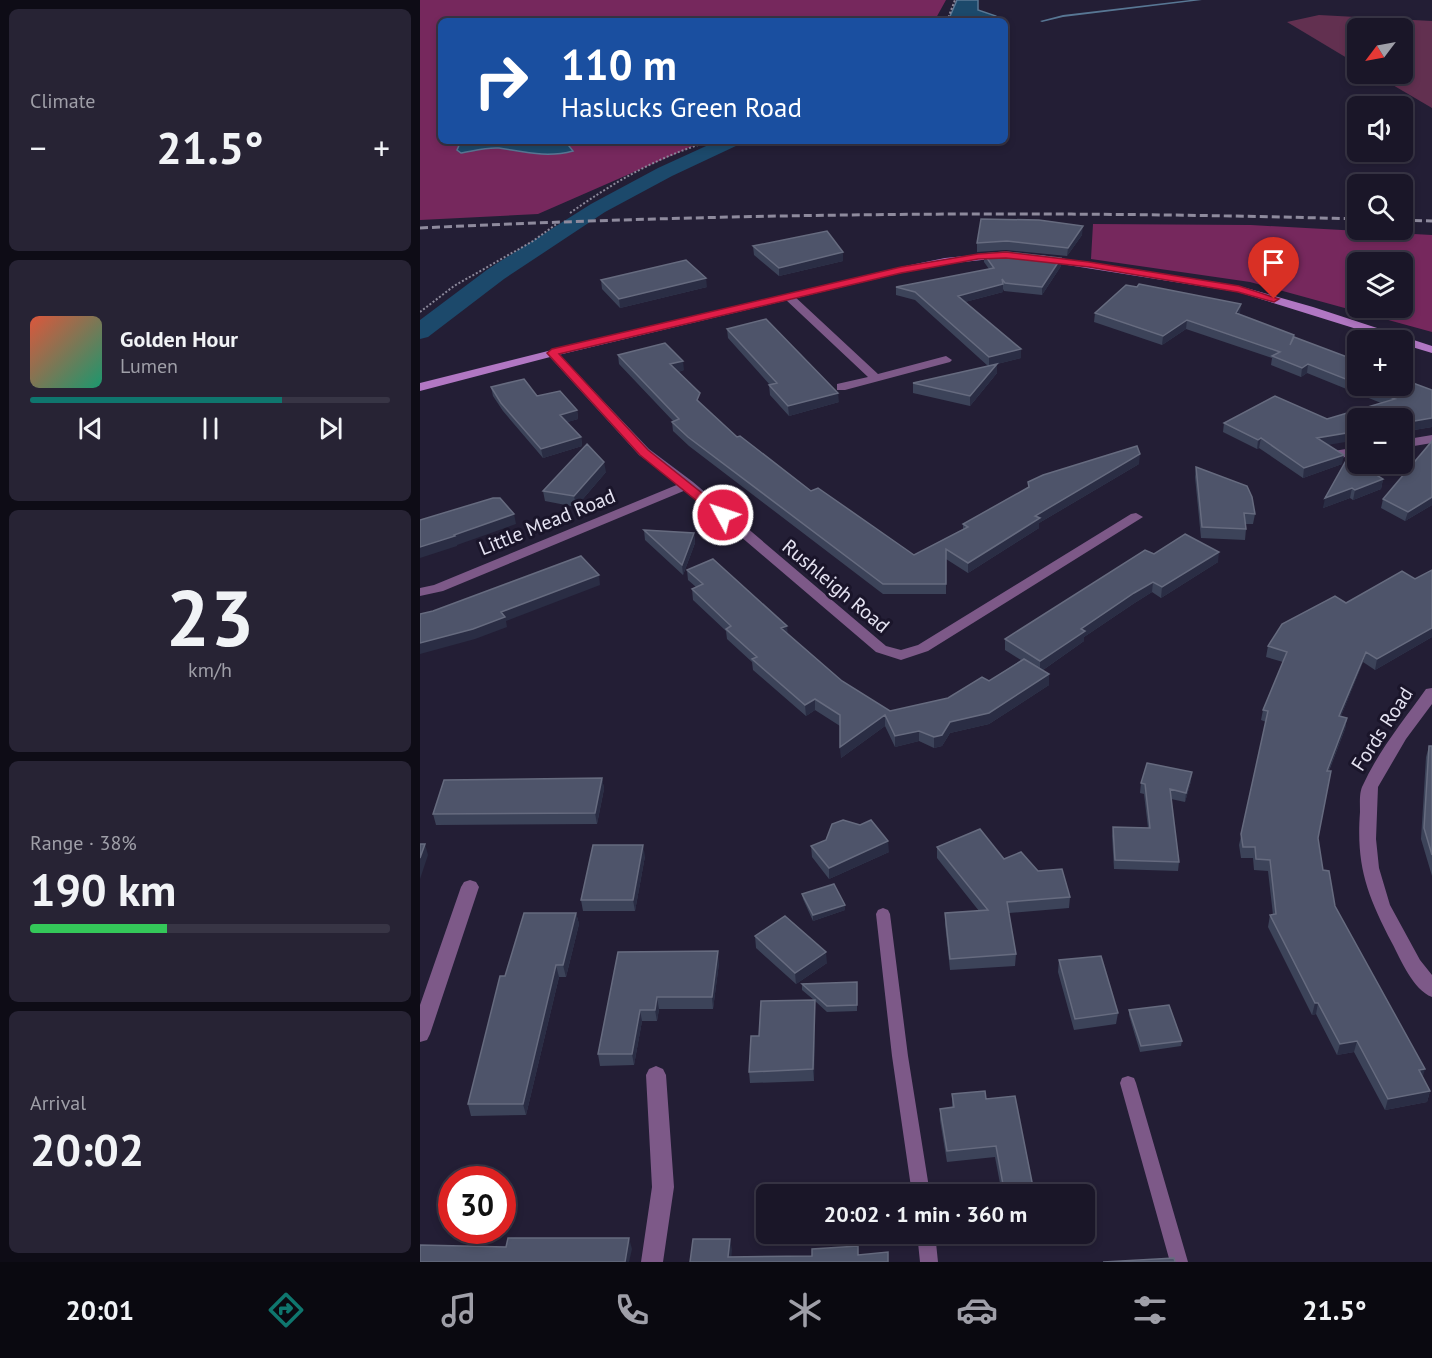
<!DOCTYPE html>
<html lang="en">
<head>
<meta charset="utf-8">
<style>
	body { margin:0; font-family:"PT Sans",sans-serif; background:#272334; color:#f1f3f6; height:100vh; display:flex; flex-direction:column; font-size:22px; white-space:nowrap }
	* { box-sizing:border-box; margin:0 }
	p { font-size:20px; color:#9f9fa8 }
	.icon { flex:none; width:33px; height:33px; fill:none; stroke:currentColor; stroke-width:2; stroke-linecap:round; stroke-linejoin:round }
	.map { position:relative; flex:1; overflow:hidden }
	.panel { display:flex; flex-direction:column; gap:9px; padding:9px; background:#0e0c16; width:420px }
	.panel>* { flex:none }
	.banner { position:absolute; left:18px; top:18px; width:570px; height:126px; border-radius:9px; box-shadow:0 3px 9px #0003,0 0 0 2px #383545; background:#1a4fa0; color:#fff; overflow:hidden }
	.needle { width:39px; rotate:238deg }
	.buttons { position:absolute; left:927px; top:18px; display:grid; gap:12px }
	.buttons a { display:grid; place-items:center; width:66px; height:66px; border-radius:9px; background:#1a1628; box-shadow:0 3px 9px #0003,0 0 0 2px #383545; font-size:30px }
	.speed { position:absolute; left:18px; top:1166px; display:flex; gap:12px; font-size:30px; font-weight:700; text-align:center }
	.speed>* { display:grid; place-content:center; width:78px; height:78px; border-radius:50%; background:#1a1628; box-shadow:0 3px 9px #0003,0 0 0 2px #383545; line-height:1 }
	.speed .limit { border:9px solid #d22; background:#fff; color:#111 }
	.pin { position:absolute; display:grid; place-items:center; width:51px; height:51px; color:#fff; margin:-62px -26px; border-radius:50% 50% 50% 0; rotate:-45deg; box-shadow:0 0 6px #0007 }
	.pin .icon { rotate:45deg }
	.me { position:absolute; width:66px; margin:-33px; rotate:310deg; stroke-linejoin:round; filter:drop-shadow(0 0 4px #0008) }
	.turn { display:flex; align-items:center; gap:21px; height:126px; padding:0 24px; font-size:27px }
	.turn .icon { width:78px; height:78px; stroke-width:2.5 }
	.turn b { display:block; font-size:42px; line-height:51px }
	.big { font-size:45px; font-weight:700; line-height:1.1 }
	.panel .card { flex:1; display:flex; flex-direction:column; justify-content:center; gap:9px; min-width:0; padding:0 21px; border-radius:9px; background:#272334 }
	.panel .dial { align-items:center; gap:0 }
	.dial b { font-size:78px; line-height:1 }
	.song { display:flex; align-items:center; gap:18px }
	.cover { width:72px; height:72px; border-radius:9px; background:linear-gradient(135deg,hsl(10 70% 55%),hsl(160 70% 35%)) }
	.played { height:6px; border-radius:3px; background:linear-gradient(90deg,#0f766e 70%,#383545 70%) }
	.keys { display:flex; justify-content:space-around; direction:ltr }
	.heat { display:flex; justify-content:space-between; align-items:center; font-size:33px; direction:ltr }
	.charge { height:9px; border-radius:4px; background:linear-gradient(90deg,#34c759 38%,#383545 0) }
	.trip { position:absolute; left:336px; top:1184px; width:339px; height:60px; border-radius:9px; background:#1a1628; box-shadow:0 3px 9px #0003,0 0 0 2px #383545; font-weight:700; line-height:60px; text-align:center }
	.tab-bar { display:flex; height:96px; justify-content:space-around; align-items:center; background:#0a0910; color:#9f9fa8 }
	.tab-bar .icon { width:42px; height:42px }
	.tab-bar .selected { color:#0f766e }
	.tab-bar b { font-size:27px; color:#f1f3f6 }
	main { display:flex; flex:1; min-height:0 }
	.map>svg:first-child { display:block }
	.green { fill:#623050 }
	.forest { fill:#76285d; fill-rule:evenodd }
	.water { fill:#1c496b; stroke:#587794; stroke-width:1.5 }
	.lines { fill:none; stroke-linecap:round; stroke-linejoin:round }
	.stream { fill:#587794; fill-rule:evenodd }
	.canal { fill:#1c496b; fill-rule:evenodd }
	.path { stroke:#8b889a; stroke-width:2; stroke-dasharray:2 2; stroke-linecap:butt }
	.lane { fill:#7d5988; fill-rule:evenodd }
	.street { fill:#7d5988; fill-rule:evenodd }
	.secondary { fill:#b177c3; fill-rule:evenodd }
	.rail { stroke:#8e8a9d; stroke-width:3; stroke-dasharray:8 4; stroke-linecap:butt }
	.wall { fill:#3c4359 }
	.shaded-wall { fill:#2a2d44 }
	.building { fill:#4e546a; stroke:#666b7f; stroke-width:1.5 }
	.route { fill:#e11d48; stroke:#92132f; stroke-width:1.5 }
	.labels { text-anchor:middle; dominant-baseline:central; stroke-width:6; stroke-linejoin:round; paint-order:stroke }
	.street-label { font-size:20px; fill:#e5e3f2; stroke:#1a152a }
</style>
</head>
<body>
<main>
<section class="panel">
<div class="card"><p>Climate</p>
<div class="heat"><a>−</a><b class="big">21.5°</b><a>+</a></div>
</div>
<div class="card">
<div class="song"><i class="cover"></i><div><b>Golden Hour</b><p>Lumen</p></div></div>
<div class="played"></div>
<div class="keys"><svg class="icon" aria-label="previous" viewBox="0 0 24 24"><path d="M18 5L8 12l10 7zM5 5v14"/></svg><svg class="icon" aria-label="pause" viewBox="0 0 24 24"><path d="M8 5v14M16 5v14"/></svg><svg class="icon" aria-label="next" viewBox="0 0 24 24"><path d="M6 5l10 7-10 7zM19 5v14"/></svg></div>
</div>
<div class="card dial"><b>23</b><p>km/h</p></div>
<div class="card"><p>Range · 38%</p><b class="big">190 km</b><div class="charge"></div></div>
<div class="card"><p>Arrival</p><b class="big">20:02</b></div>
</section>
<div class="map">
<svg width="1012" height="1262" viewBox="0 0 1012 1262">
	<rect width="100%" height="100%" fill="#231e35"/>
	<!-- green -->
	<path class="green" d="M899,15L1012,21V108L954,74H982V28H938L937,64L867,22Z"/>
	<!-- forest -->
	<path class="forest" d="M0,0H526L516,18L460,21H21V141H285L118,214L0,220Z
		M673,224L831,225L1012,235V332L830,282L671,259ZM938,262H982V308H938Z"/>
	<!-- water -->
	<path class="water" d="M537,0H558V10L576,16L579,21H528Z
		M41,141H145L153,151C127,158 105,152 79,148C67,147 53,151 41,153L37,150Z"/>
	<g class="lines">
		<!-- stream -->
		<path class="stream" d="M770,0H782L643,17L622,22L620,21L643,15Z"/>
		<!-- canal -->
		<path class="canal" d="M297,141H321L318,145L252,176L185,212L84,279L8,337L0,339V320L68,269L171,204L238,168Z"/>
		<!-- path -->
		<path class="path" d="M527,21L535,0
			M150,213C194,182 239,156 291,141
			M0,312L34,286L113,241L138,223"/>
		<!-- lane -->
		<path class="lane" d="M463,908L468,910L470,914L488,1056L510,1194H492L472,1056L456,914L458,910Z
			M708,1076L714,1078L716,1083L768,1262H750L700,1083L702,1078Z
			M497,1233H515L518,1262H500Z"/>
		<!-- street -->
		<path class="street" d="M369,294L373,295L458,374L526,356L532,360L530,362L425,390H417V384L448,377L365,299V295Z
			M132,350L136,351L229,449L273,482L466,646L481,650L498,645L711,514L716,513L723,517L508,651L481,660L456,652L266,490L23,591L0,596V588L14,585L259,484L219,455L128,355L126,353Z
			M1012,435V443L982,448V440Z
			M938,447V455L919,458L913,454L914,451Z
			M957,464H970L979,472L977,475H967Z
			M1012,688V704L986,739L958,787L956,839L959,868L970,905L1000,960L1012,975V997C993,990 981,960 972,943C947,895 936,866 940,812C940,803 939,792 943,785C959,750 984,720 1006,689Z
			M50,880L56,882L59,887L10,1034L7,1040L0,1042V1005L41,887L44,882Z
			M236,1066L243,1069L246,1075L254,1187L243,1262H221L232,1187L226,1075L229,1069Z"/>
		<!-- secondary -->
		<path class="secondary" d="M585,252L590,255L589,257L525,264L481,273L134,356L0,391V383L132,350L481,267L525,258Z
			M620,255L819,286L893,307L1012,346V353L982,344V340H972L818,292L616,260V256Z"/>
		<!-- rail -->
		<path class="rail" d="M982,220L1012,221
			M0,228C313,213 625,210 938,219"/>
	</g>
	<!-- wall -->
	<path class="wall" d="M662,235L647,256L586,250L557,252V243Z
		M333,246L423,261L359,276L334,255Z
		M564,254L641,266L622,295L584,291L583,289V292L545,302L601,358L577,364V373L550,406L493,393V383L568,366L495,300L476,295V287L569,269L564,262Z
		M181,280L287,287L200,308L182,289Z
		M821,304L819,314L873,338L938,361V386H982L1012,390V427L982,432V418L908,445L922,464L883,478L839,448L837,449L803,432L804,423L907,419L961,403L887,373L881,377L851,365L852,358L766,329L742,345L674,322L675,313Z
		M307,329L419,402L369,416L350,395L349,385H350L308,338Z
		M198,355L264,370L258,372L280,403L317,437L391,491L494,555L543,529V524L608,488V482L719,464L619,523V528L548,573L526,559V594H463L269,446L253,431L252,422L253,421L199,364Z
		M71,387L117,396L157,410L158,419L147,422L161,437L162,446L123,458L83,411L73,396Z
		M1012,441V505L985,521L961,508L963,499Z
		M928,457L963,479L961,489L933,500L930,498L903,508Z
		M776,467L835,514L833,524H826V529L825,540L781,538L775,477Z
		M186,472L156,507L125,501L123,491Z
		M224,530L274,533L275,543L263,575L225,540Z
		M734,554L798,562L741,598L732,592L713,604L664,637V641L623,670L629,674V685L569,724L530,733L522,746L514,748L499,741L475,747L465,726L421,758L420,726L395,710L386,716L333,670L332,662L307,639L306,631L273,600L272,589L276,587L268,580L267,570L367,626V634L422,681L470,711L528,698L569,681L601,660L585,650V639Z
		M1012,570V637L955,670L943,662L921,716L927,718L925,729L909,771L898,838L903,870L915,906L1010,1091L1007,1102L965,1110L934,1052L917,1055L896,1014L892,1015L848,927L850,915H853L848,871L834,870L833,858H821L819,845L846,722L841,720L843,710L863,662L846,657L848,646L926,603L995,579Z
		M1009,746H1012V876L1001,839L1006,757Z
		M182,778L184,789L177,824L16,825L13,814Z
		M771,781L765,802L751,799L759,862L758,871L694,869L692,836L693,827L728,828L724,794L720,793L721,783Z
		M406,840L469,852L409,879L392,857L391,846Z
		M517,847L584,859L618,871L650,897L649,908L589,913L596,954L595,966L530,970L525,924V913L559,911L517,858Z
		M225,856L215,911H163L161,900Z
		M382,894L425,910L393,921L383,899Z
		M156,913L159,924L146,977H139L106,1115L51,1116L48,1104L85,976Z
		M335,936L407,963L376,984L336,948Z
		M198,952L299,963L293,1009H239L237,1021H222L214,1065L180,1066L178,1054Z
		M639,960L698,1013L696,1024L654,1030L638,972Z
		M437,982V1011L407,1012L395,1001V1011L394,1081L330,1083L329,1072L339,1036L394,1000L382,990V984Z
		M709,1010L762,1041L761,1046L720,1052L709,1015Z
		M532,1094L566,1099L613,1187L612,1194H582L575,1157L527,1162L520,1120V1109L532,1107Z"/>
	<!-- shaded-wall -->
	<path class="shaded-wall" d="M663,226L662,235L647,256L648,248Z
		M423,252V261L359,276V268Z
		M641,258V266L622,295V287Z
		M286,278L287,287L200,308L199,299Z
		M583,284V292L537,304L538,296Z
		M821,304L820,313L815,321L816,313Z
		M767,320L766,329L742,345L743,336Z
		M601,349V358L577,364V373L550,406V396L569,366V357Z
		M263,361L264,370L251,374L250,364Z
		M888,364L887,373L881,377L882,368Z
		M418,393L419,402L369,416L368,406Z
		M157,410L158,419L141,424L140,415Z
		M1012,418V427L982,432V423Z
		M938,431V440L895,447L897,438Z
		M161,437L162,446L123,458L121,449Z
		M841,438L839,448L837,449L838,440Z
		M720,454L719,464L619,523V528L548,573V563L615,516Z
		M924,455L922,464L883,478L884,468Z
		M184,462L186,472L156,507L154,496Z
		M963,479L961,489L933,500L935,490Z
		M932,488L930,498L903,508L905,498Z
		M1012,497V505L985,521L988,512Z
		M94,514L96,524L37,545V546L0,558V547Z
		M274,533L275,543L263,575L262,565Z
		M799,552L798,562L741,598L742,587Z
		M179,575L180,585L86,621L87,627L55,639L0,654V643Z
		M733,582L732,592L713,604L664,637V641L620,672V661L661,629L714,593Z
		M367,626L368,636L361,628Z
		M1012,628V637L955,670L957,659Z
		M946,652L943,662L917,726L919,716Z
		M629,674V685L569,724L530,733L522,746L514,748V737L530,722Z
		M395,699V710L386,716L385,705Z
		M465,715V726L421,758L420,747Z
		M927,718L925,729L904,782L907,771Z
		M499,731V741L475,747V736Z
		M772,772L771,781L765,802L766,793Z
		M182,778L184,789L177,824L175,813Z
		M468,841L469,852L409,879V868Z
		M5,844L8,855L0,879V858Z
		M223,845L225,856L215,911L213,900Z
		M425,905V910L393,921V915Z
		M156,913L159,924L146,977L143,965Z
		M298,951L299,963L293,1009L292,997Z
		M406,952L407,963L376,984L375,973Z
		M136,965L139,977L106,1115L103,1104Z
		M237,997L239,1009L237,1021L235,1010Z
		M395,1000V1011L394,1081L393,1069Z
		M895,1003H898L896,1014L892,1015Z
		M220,1010L222,1021L214,1065L212,1054Z
		M937,1041L934,1052L917,1055L920,1044Z
		M1005,1069L1002,1080L999,1070Z
		M1010,1091L1007,1102L965,1110L968,1099Z
		M209,1238L212,1249L209,1262H205Z
		M310,1239L312,1250L311,1262L308,1257Z"/>
	<!-- building -->
	<path class="building" d="M561,219L619,220L663,226L648,248L587,241L557,243Z
		M407,231L423,252L359,268L333,246Z
		M586,252L641,258L622,287L585,283L582,279L583,284L538,296L601,349L569,357L495,292L476,287L574,268L564,254Z
		M266,260L286,278L199,299L181,280Z
		M719,284L821,304L816,313L874,335L870,345L874,337L938,361V384L888,364L882,368L852,356L860,352L767,320L743,336L675,313L706,285L717,287Z
		M346,319L418,393L368,406L349,385L357,383L307,329Z
		M245,343L263,361L250,364L280,393L277,400L317,437L320,436L391,491L398,488L494,555L548,527L543,524L609,487L608,482L623,475L717,446L720,454L615,516L620,518L548,563L526,549V584H463L268,437L252,422L259,419L198,355Z
		M577,364L550,396L493,383Z
		M104,379L117,396L140,391L157,410L140,415L161,437L121,449L81,403L71,387Z
		M982,379L1012,390V418L982,423V418H938V431L897,438L924,455L884,468L841,438L838,440L804,423L855,396L907,419L975,399L942,386H982Z
		M1012,441V497L988,512L963,499Z
		M167,444L184,462L154,496L123,491Z
		M928,457L963,479L935,490L932,488L905,498Z
		M776,467L827,486L832,497L835,514L824,513L826,529L782,527Z
		M73,498H80L94,514L34,535L35,536L0,547V520Z
		M224,530L274,533L262,565Z
		M765,534L799,552L742,587L733,582L714,593L661,629L665,631L620,661L585,639L725,550L734,554Z
		M161,556L179,575L81,612L85,617L53,629L0,643V614L13,611Z
		M293,559L367,626L361,628L422,681L470,711L528,698L562,677L569,681L604,659L629,674L569,713L530,722L522,735L514,737L499,731L475,736L465,715L420,747V715L395,699L385,705L332,659L337,657L306,629L311,626L272,589L283,584L267,570Z
		M1012,570V628L957,659L946,652L919,716L927,718L907,771H911L898,838L903,870L909,871L915,906L1005,1069L999,1070L1010,1091L968,1099L937,1041L920,1044L898,1003H895L850,915L856,914L850,860L836,859L835,847H823L821,834L848,711L843,710L867,652L848,646L862,624L915,596L926,603L982,571L995,579Z
		M1009,746H1012V855L1004,828Z
		M727,763L772,772L766,793L750,789L759,862L695,860L693,827L730,828L725,784L721,783Z
		M182,778L175,813L13,814L24,780Z
		M423,820L440,825L451,820L468,841L409,868L391,846L406,840L412,824Z
		M560,829L584,859L601,852L618,871L642,869L650,897L587,902L596,954L530,959L525,913L568,910L517,847Z
		M0,844H5L0,858Z
		M173,845H223L213,900H161Z
		M414,884L425,905L393,915L382,894Z
		M104,913H156L143,965H136L103,1104H48L80,976H85Z
		M365,916L406,952L375,973L335,936Z
		M298,951L292,997H237L235,1010H220L212,1054H178L198,952Z
		M681,956L698,1013L655,1019L639,960Z
		M437,982V1005L407,1006L382,984Z
		M395,1000L393,1069L329,1072L331,1036H339L341,1001Z
		M749,1005L762,1041L721,1046L709,1010Z
		M565,1091L566,1099L595,1096L613,1187L584,1190L576,1146L527,1151L520,1109L534,1107L532,1094Z
		M88,1238H209L205,1262H0V1245L86,1247Z
		M273,1239H310L308,1257L392,1256V1249L438,1246V1255L468,1252V1262H270Z
		M754,1258L755,1262H683Z"/>
	<!-- route -->
	<path class="route" d="M586,252L669,262L819,286L859,299L854,302L818,292L669,267L586,258L558,259L481,273L139,354L228,450L307,513L309,515L303,519L298,518L220,455L127,353L132,349L481,267L558,254Z"/>
	<g class="labels">
		<!-- street labels -->
		<g class="street-label">
			<text transform="translate(127 522) rotate(-22)">Little Mead Road</text>
			<text transform="translate(416 586) rotate(40)">Rushleigh Road</text>
			<text transform="translate(962 729) rotate(-57)">Fords Road</text>
		</g>
	</g>
</svg>
<div class="buttons">
<a><svg class="needle" viewBox="-14 -14 28 28"><path d="M0-13l5 13h-10z" fill="#e53935"/><path d="M0 13l5-13h-10z" fill="#9f9fa8"/></svg></a>
<a><svg class="icon" aria-label="sound" viewBox="0 0 24 24"><path d="M4 9h4l5-4v14l-5-4H4zM17 9q2 3 0 6"/></svg></a>
<a><svg class="icon" aria-label="search" viewBox="0 0 24 24"><circle cx="10" cy="10" r="6"/><path d="M15 15l6 6"/></svg></a>
<a><svg class="icon" aria-label="layers" viewBox="0 0 24 24"><path d="M12 4l9 5-9 5-9-5zM3 14l9 5 9-5"/></svg></a>
<a>+</a>
<a>−</a>
</div>
<div class="speed"><div class="limit">30</div></div>
<div class="pin" style="left:854px;top:299px;background:#d93025"><svg class="icon" aria-label="arrive" viewBox="0 0 24 24"><path d="M6 21V4h12l-3 4 3 4H6"/></svg></div>
<svg class="me" style="left:303px;top:515px" viewBox="-20 -20 40 40"><circle r="17" fill="#e11d48" stroke="#fff" stroke-width="3"/><path d="M0-11L8 9 0 5-8 9z" fill="#fff"/></svg>
<div class="trip">20:02 · 1 min · 360 m</div>
<div class="banner">
<div class="turn"><svg class="icon" aria-label="right" viewBox="0 0 24 24"><path d="M7 20v-9h11M14 6l5 5-5 5"/></svg><div><b>110 m</b>Haslucks Green Road</div></div>
</div>
</div>
</main>
<nav class="tab-bar">
<b>20:01</b>
<svg class="icon selected" aria-label="directions" viewBox="0 0 24 24"><path d="M12 3l9 9-9 9-9-9zM9 14v-3h6M13 9l2 2-2 2"/></svg>
<svg class="icon" aria-label="music" viewBox="0 0 24 24"><path d="M9 18V5l10-2v13"/><circle cx="6" cy="18" r="3"/><circle cx="16" cy="16" r="3"/></svg>
<svg class="icon" aria-label="phone" viewBox="0 0 24 24"><path d="M5 4h4l2 5-3 2q2 4 5 5l2-3 5 2v4C11 20 4 13 5 4z"/></svg>
<svg class="icon" aria-label="climate" viewBox="0 0 24 24"><path d="M12 3v18M4 7l16 10M4 17L20 7"/></svg>
<svg class="icon" aria-label="car" viewBox="0 0 24 24"><path d="M5 17H2v-5l4-1 3-4h7l3 4 3 1v5h-3M9 17h6M6 11h13"/><circle cx="7" cy="17" r="2"/><circle cx="17" cy="17" r="2"/></svg>
<svg class="icon" aria-label="filters" viewBox="0 0 24 24"><path d="M4 7h16M4 17h16"/><circle cx="9" cy="7" r="2"/><circle cx="15" cy="17" r="2"/></svg>
<b>21.5°</b>
</nav>
</body>
</html>
